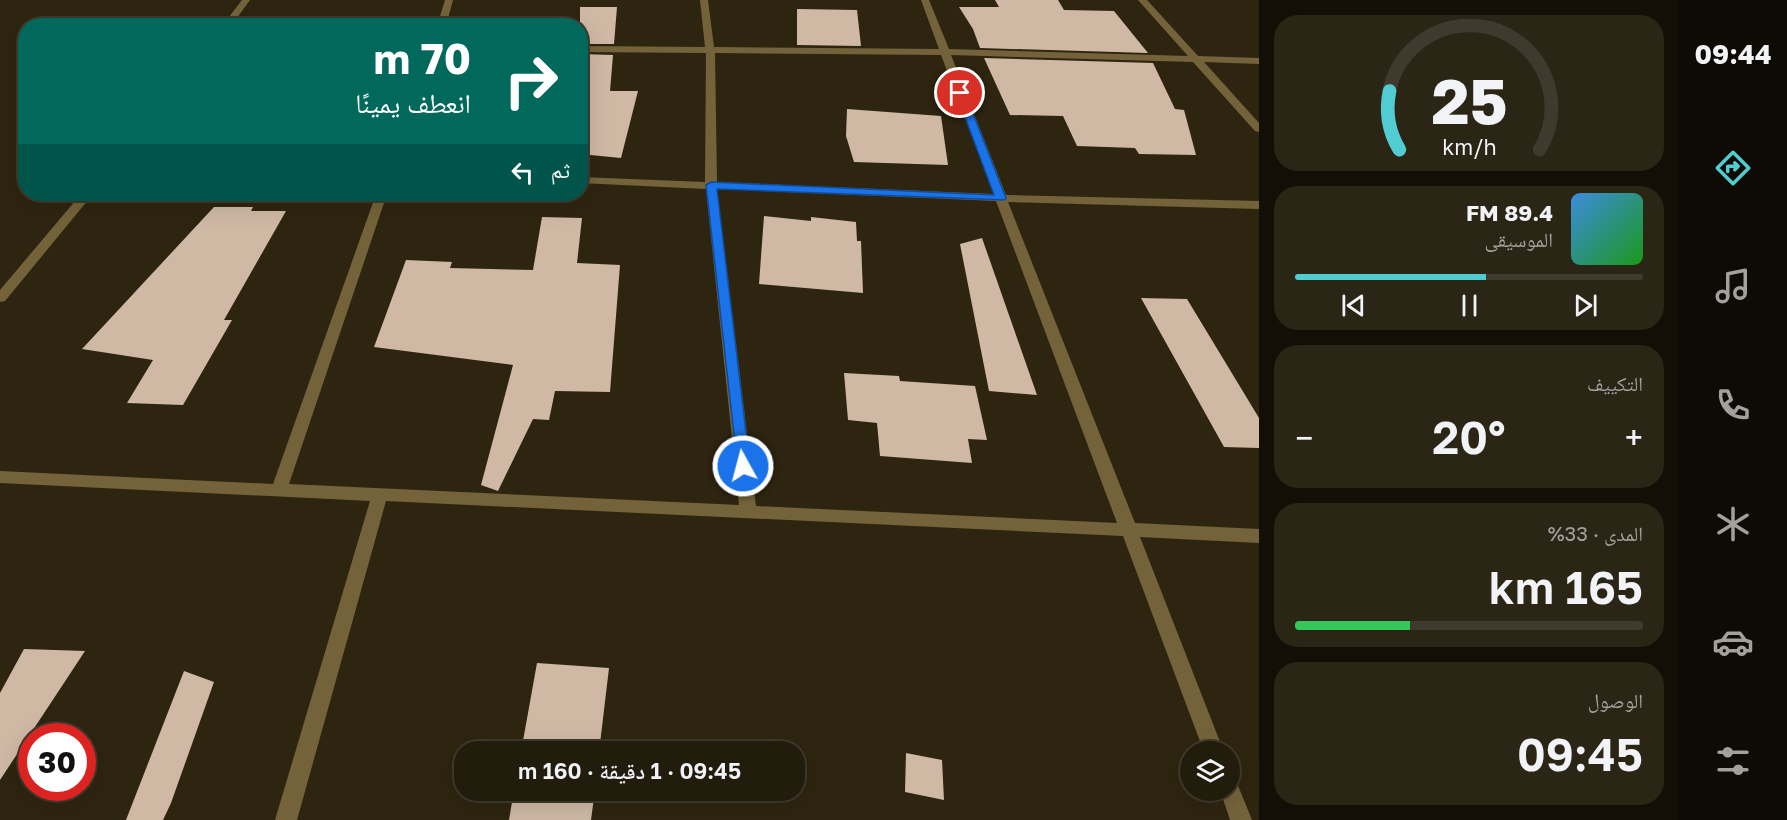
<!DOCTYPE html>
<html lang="ar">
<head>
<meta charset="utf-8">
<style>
	body { margin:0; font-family:"Golos Text","Noto Naskh Arabic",sans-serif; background:#2a2515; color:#f1f3f6; direction:rtl; height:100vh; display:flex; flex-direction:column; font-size:22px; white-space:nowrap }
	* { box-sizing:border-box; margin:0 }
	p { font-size:20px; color:#a2a19d }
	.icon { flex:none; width:33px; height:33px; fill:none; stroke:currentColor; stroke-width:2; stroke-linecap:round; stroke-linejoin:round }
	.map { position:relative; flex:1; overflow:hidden; direction:ltr }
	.side { display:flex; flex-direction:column; gap:15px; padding:15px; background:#130f07; width:420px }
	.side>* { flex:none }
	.banner { position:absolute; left:18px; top:18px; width:570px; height:183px; border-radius:24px; box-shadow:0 6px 24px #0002,0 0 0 2px #3f3a2d; direction:rtl; background:#00695c; color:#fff; overflow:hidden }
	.controls { position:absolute; left:1180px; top:741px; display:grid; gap:12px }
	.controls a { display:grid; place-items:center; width:60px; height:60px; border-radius:50%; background:#221c0c; box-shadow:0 6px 24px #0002,0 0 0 2px #3f3a2d; font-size:30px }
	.speed { position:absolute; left:18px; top:723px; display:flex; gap:12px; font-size:30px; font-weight:700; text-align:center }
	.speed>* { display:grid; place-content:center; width:78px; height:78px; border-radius:50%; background:#221c0c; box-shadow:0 6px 24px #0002,0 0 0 2px #3f3a2d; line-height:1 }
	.speed .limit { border:9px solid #d22; background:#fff; color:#111 }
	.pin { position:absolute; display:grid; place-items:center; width:51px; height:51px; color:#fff; margin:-26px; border:3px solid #fff; border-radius:50%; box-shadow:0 2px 6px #0007 }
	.me { position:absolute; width:66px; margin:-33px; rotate:353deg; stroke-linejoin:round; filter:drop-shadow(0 0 4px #0008) }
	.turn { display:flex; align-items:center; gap:21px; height:126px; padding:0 18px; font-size:27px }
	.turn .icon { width:78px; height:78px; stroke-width:2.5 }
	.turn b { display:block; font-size:42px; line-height:51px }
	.then { display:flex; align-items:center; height:57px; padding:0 18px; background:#0003; gap:12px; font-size:22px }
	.big { font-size:45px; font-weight:600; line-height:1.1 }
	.side .widget { flex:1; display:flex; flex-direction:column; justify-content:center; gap:9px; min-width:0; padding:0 21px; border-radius:24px; background:#2a2515 }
	.side .dial { align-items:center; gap:0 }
	.dial svg { height:156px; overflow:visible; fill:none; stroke:#3f3a2d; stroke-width:7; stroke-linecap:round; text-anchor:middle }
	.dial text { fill:#f1f3f6; stroke:none }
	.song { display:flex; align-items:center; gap:18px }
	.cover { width:72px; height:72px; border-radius:9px; background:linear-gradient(135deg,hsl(210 70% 55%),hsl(120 70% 35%)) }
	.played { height:6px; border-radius:3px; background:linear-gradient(90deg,#51ccd1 55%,#3f3a2d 55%) }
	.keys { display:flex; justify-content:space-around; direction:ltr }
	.heat { display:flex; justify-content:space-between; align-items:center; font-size:33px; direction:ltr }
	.charge { height:9px; border-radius:4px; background:linear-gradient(90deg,#34c759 33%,#3f3a2d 0) }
	.trip { position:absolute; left:454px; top:741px; width:351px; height:60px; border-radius:24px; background:#221c0c; box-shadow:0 6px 24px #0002,0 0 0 2px #3f3a2d; font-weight:600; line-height:60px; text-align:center; direction:rtl }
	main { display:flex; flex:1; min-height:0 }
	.tabs { display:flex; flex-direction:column; width:108px; justify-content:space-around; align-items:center; background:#0e0b05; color:#a2a19d }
	.tabs .icon { width:42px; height:42px }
	.tabs .selected { color:#51ccd1 }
	.tabs b { font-size:27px; color:#f1f3f6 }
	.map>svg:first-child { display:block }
	.building { fill:#cfb9a5 }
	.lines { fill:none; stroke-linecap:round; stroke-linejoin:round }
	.minor { fill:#74633a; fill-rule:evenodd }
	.route { fill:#1a73e8; stroke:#114b97; stroke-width:1.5 }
</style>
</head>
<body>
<main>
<nav class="tabs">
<b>09:44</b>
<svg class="icon selected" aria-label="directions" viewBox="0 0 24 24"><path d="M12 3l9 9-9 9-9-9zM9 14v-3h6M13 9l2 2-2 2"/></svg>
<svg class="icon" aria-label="music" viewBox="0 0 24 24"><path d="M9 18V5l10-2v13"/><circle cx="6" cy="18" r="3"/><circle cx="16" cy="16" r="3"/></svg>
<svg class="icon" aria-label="phone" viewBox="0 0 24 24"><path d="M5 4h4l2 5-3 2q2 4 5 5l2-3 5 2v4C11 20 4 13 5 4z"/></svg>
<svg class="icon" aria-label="climate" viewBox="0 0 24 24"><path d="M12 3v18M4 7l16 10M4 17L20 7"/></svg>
<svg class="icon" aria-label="car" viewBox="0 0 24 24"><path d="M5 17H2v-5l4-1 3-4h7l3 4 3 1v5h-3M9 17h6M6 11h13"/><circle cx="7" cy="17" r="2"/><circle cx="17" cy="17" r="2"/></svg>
<svg class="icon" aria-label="filters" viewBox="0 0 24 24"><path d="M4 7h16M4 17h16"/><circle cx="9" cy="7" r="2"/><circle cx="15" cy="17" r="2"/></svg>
</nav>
<section class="side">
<div class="widget dial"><svg viewBox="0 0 100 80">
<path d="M14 69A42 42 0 1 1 86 69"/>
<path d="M14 69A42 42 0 0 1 9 39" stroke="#51ccd1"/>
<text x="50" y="56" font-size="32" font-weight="700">25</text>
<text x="50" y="72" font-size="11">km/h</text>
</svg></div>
<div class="widget">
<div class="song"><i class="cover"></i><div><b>89.4 FM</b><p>الموسيقى</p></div></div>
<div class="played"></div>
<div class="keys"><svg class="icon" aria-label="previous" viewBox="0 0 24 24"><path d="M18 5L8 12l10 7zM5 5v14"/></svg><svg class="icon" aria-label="pause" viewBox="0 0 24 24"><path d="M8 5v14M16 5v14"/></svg><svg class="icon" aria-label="next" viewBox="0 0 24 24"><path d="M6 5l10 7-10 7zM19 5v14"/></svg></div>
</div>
<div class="widget"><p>التكييف</p>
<div class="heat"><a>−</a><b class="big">20°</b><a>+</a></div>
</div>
<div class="widget"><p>المدى · 33%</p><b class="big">165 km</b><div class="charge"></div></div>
<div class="widget"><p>الوصول</p><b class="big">09:45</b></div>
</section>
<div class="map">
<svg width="1259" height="820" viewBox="0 0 1259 820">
	<rect width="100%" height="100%" fill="#2e2510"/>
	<!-- building -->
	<path class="building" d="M995,0H1058L1064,10L1114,11L1148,53L980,48L973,29L959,7H999Z
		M580,7H617L614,44H580Z
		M797,9L857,10L861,46L797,45Z
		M580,54L613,55L610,91H638L621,158L580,154Z
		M984,58L1153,63L1175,109L1184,110L1196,155L1139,154L1135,148L1077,146L1063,116L1010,115Z
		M847,109L941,116L948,165L854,162L846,136Z
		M214,207H253L251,211H286L224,320H232L183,405L127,403L153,360L82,349Z
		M764,216L811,221V217L856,222L857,241H861L863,293L759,284Z
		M542,217L582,218L577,263L620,265L610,392L555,391L549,420L533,419L498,491L481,485L513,365L374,347L406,260L452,262L450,268L533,270Z
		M982,238L1037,395L989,391L960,244Z
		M1141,298L1187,299L1259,418V448L1224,447Z
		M844,373L899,376L900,381L975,386L987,440L968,439L972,463L880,456L877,423L848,420Z
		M24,649L85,651L0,780V693Z
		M537,663L609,668L599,752H521Z
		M184,671L214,682L171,803L163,820H126Z
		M906,753L942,760L944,800L905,792Z
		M514,790H595L591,820H509Z"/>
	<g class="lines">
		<!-- minor -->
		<path class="minor" d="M242,0H250L231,26H222Z
			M445,0H453L446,26H437Z
			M700,0H708L714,47L939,49L921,0H929L949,49L1188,56L1138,0H1147L1198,56L1259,58V64L1204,62L1259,123V132L1255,131L1193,62L951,55L1006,195L1259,201V209L1008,202L1135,523L1259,529V543L1140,537L1224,752H1204L1123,536L386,501L297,820H275L370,501L0,483V471L273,484L376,194H387L289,484L739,505L706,189L580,183V177L705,182L706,53L580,52V46L705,47ZM715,53L941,55L994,194L717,182ZM717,189L996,201L1117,523L756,506Z
			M81,194H93L5,301L0,302V290Z
			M1230,780L1237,783L1252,820H1230L1220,790H1230Z"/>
	</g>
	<!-- route -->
	<path class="route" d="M957,92L965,93L1006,198L1004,200L717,189L750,466L743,471L738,470L706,185L711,182L994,195L956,93Z"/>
</svg>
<div class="controls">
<a><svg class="icon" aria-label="layers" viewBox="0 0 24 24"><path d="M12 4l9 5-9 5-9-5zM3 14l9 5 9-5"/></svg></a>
</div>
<div class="speed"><div class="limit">30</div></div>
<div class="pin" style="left:960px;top:93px;background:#d93025"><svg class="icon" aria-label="arrive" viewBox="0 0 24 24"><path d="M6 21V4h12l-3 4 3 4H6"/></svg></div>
<svg class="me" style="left:743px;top:466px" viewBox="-20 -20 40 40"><circle r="17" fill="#1a73e8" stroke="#fff" stroke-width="3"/><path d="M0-11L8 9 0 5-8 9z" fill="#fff"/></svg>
<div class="trip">09:45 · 1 دقيقة · 160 m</div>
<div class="banner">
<div class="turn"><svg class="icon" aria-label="right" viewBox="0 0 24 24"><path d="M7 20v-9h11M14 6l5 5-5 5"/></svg><div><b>70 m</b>انعطف يمينًا</div></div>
<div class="then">ثم<svg class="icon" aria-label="left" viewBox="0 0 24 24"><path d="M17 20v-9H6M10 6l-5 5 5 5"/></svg></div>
</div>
</div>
</main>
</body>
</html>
